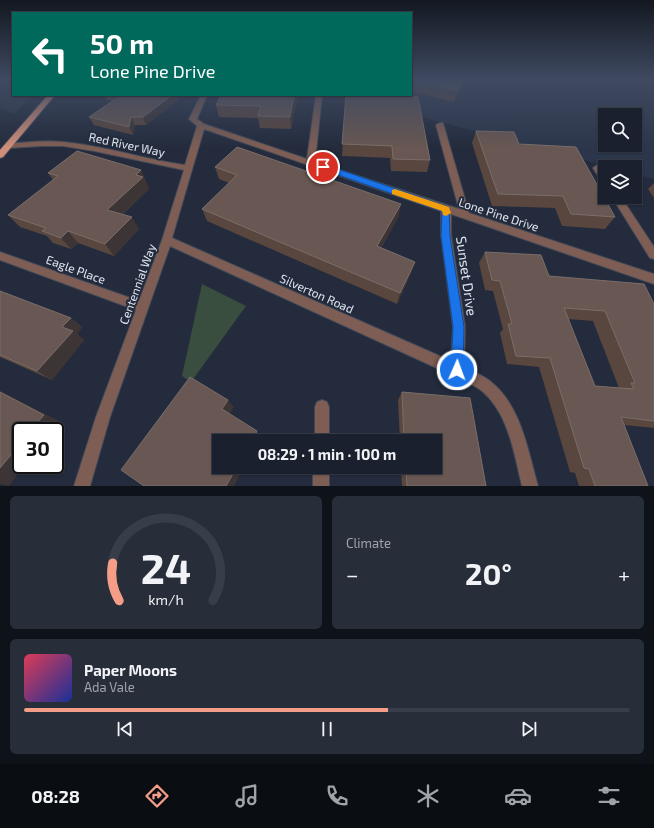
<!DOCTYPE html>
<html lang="en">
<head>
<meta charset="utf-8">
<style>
	body { margin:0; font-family:"Exo 2",sans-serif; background:#272d39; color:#f1f3f6; height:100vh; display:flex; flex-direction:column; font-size:15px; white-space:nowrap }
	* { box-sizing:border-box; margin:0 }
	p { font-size:13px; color:#9fa3aa }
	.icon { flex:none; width:22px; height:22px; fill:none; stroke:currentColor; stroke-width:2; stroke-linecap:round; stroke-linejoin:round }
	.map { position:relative; height:486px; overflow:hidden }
	.side { display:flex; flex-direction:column; gap:10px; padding:10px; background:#0e1219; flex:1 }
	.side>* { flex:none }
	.guide { position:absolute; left:12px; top:12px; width:400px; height:84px; border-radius:0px; box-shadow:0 1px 3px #0004,0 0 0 1px #383e49; background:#00695c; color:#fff; overflow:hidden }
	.fabs { position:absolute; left:598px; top:108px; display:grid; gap:8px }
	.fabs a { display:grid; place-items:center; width:44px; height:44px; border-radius:0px; background:#1a202d; box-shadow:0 1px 3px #0004,0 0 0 1px #383e49; font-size:20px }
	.speed { position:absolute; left:12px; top:422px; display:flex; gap:8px; font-size:20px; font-weight:700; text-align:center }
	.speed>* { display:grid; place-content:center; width:52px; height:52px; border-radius:50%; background:#1a202d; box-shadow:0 1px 3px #0004,0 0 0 1px #383e49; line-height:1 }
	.speed .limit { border:2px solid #111; border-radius:6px; background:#fff; color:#111 }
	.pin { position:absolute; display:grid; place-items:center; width:34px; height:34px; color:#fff; margin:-17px; border:2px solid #fff; border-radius:50%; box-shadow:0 1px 4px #0007 }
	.me { position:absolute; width:44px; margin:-22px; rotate:2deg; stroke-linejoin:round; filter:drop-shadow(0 0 3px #0008) }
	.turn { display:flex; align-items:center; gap:14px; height:84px; padding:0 12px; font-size:18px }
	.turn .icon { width:52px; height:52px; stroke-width:2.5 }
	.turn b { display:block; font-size:28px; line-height:34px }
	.big { font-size:30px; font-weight:700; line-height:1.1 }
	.side .tile { flex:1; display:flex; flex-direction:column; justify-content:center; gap:6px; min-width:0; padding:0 14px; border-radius:6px; background:#272d39 }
	.side .dial { align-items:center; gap:0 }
	.dial svg { height:104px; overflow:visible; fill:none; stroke:#383e49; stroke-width:7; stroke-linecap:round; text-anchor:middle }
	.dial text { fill:#f1f3f6; stroke:none }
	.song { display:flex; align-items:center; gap:12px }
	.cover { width:48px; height:48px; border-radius:6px; background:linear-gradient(135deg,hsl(350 70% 55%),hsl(230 70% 35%)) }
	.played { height:4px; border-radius:2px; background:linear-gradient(90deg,#f49e87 60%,#383e49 60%) }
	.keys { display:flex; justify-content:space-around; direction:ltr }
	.heat { display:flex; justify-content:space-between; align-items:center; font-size:22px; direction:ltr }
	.side .tiles { flex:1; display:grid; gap:10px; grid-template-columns:1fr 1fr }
	.tile:last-child { grid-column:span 2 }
	.trip { position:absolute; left:212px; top:434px; width:230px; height:40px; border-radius:0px; background:#1a202d; box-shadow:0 1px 3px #0004,0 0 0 1px #383e49; font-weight:700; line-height:40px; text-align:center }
	.dock { display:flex; height:64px; justify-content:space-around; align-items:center; background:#0a0d12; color:#9fa3aa }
	.dock .icon { width:28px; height:28px }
	.dock .active { color:#f49e87 }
	.dock b { font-size:18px; color:#f1f3f6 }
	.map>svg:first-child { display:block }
	.built { fill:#2b364b; fill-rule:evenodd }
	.green { fill:#394e3f }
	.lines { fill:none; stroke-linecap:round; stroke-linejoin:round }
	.minor-casing { stroke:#414959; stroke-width:2 }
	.major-casing { stroke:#414959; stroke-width:2 }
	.minor { fill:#7e5e54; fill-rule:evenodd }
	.major { fill:#d08e7a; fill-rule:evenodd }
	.wall { fill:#59463e; fill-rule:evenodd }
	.shaded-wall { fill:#3d3435 }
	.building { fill:#685752; stroke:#7a6e6b; fill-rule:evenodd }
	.route { fill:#1a73e8; stroke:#114b97 }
	.slow { fill:#f59e0b }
	.labels { text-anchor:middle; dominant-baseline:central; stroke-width:4; stroke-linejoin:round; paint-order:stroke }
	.street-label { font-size:12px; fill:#e0e6f1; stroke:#232b3c }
	.near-street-label { font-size:14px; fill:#e0e6f1; stroke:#232b3c }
</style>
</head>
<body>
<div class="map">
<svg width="654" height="486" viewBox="0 0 654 486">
	<rect width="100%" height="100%" fill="#232b3c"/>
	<!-- built -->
	<path class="built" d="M0,80H13V95H32L14,114L0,108Z
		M411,80H654V179L635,174V167H610L339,95H411ZM605,115H635V145H605Z"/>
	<!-- green -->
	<path class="green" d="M202,284L246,306L191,382L182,376Z"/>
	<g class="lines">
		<!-- minor casing -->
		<g class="minor-casing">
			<path id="minor" d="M201,95H207L197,119L204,124L307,159L316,95H322L315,162L459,209L436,125L440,123H443L469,213L654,274V284L451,214V235L465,327L464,367C472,371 482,375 490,381C521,405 528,451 538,486H522C514,454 509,414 482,391C473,384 462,380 452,375L170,246L110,417L90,486H74L96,417L136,310L0,260V252L139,301L162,240L184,170L94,151L63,146H42L8,148L4,146L8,144C26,142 45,140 64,142C105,146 144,159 185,165L197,126L189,119ZM204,129L441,211V235L453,327L451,361L172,238Z
				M597,165L600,166L605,174V183L602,182L593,168Z
				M612,197H621L654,247V259L650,258Z
				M322,400L327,402L329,407V441H315V407L317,402Z
				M313,467H329V486H313Z"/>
		</g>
		<!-- major casing -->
		<g class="major-casing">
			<path id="major" d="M48,95H55L3,157L0,158V150Z"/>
		</g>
		<!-- minor -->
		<use href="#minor" class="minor"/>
		<!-- major -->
		<use href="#major" class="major"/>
	</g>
	<!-- wall -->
	<path class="wall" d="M411,80H466L454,102L411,91Z
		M105,95H178L179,99L146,125H135L133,135L94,125L89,117L113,101L107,100Z
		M298,95L291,129L260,128L258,118L219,117L216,105Z
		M346,95L430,160L427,172L391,171L390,158L342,156Z
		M476,131L519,144L615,217L605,229L562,226L555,208L492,206L472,143Z
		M215,167L399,216L381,248L415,262L411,273L397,304L207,221L202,209L229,183L219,179Z
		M141,170L149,189L123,214L139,229L114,256L78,243L71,249L53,243L47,236L20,227L8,215L53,180L48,173Z
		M654,183V198L648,189Z
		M485,252L549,276L654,304V428L624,425L648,486H579L575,473L570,472L539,367L507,364L500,333L503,329L493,291L485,290L479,263ZM568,319L593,321L619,388L595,386Z
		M0,291L71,318L82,327L77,334L84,340L52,380L0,357Z
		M402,392L486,486H402L401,467H435V441H400L398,400Z"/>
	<!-- shaded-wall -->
	<path class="shaded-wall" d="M463,80H466L454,102L457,91Z
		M172,95H178L179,99L146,125L143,117Z
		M294,95H298L291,129L290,117Z
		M131,117L135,125L133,135L129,127Z
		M141,170L149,189L115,221L107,210L136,175Z
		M401,204L399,216L375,258L377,246Z
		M132,217L139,229L114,256L105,244Z
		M68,231L78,243L71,249L61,238Z
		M415,262L411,273L397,304L400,293Z
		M71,318L82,327L77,334L84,340L52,380L37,371L62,327Z
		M0,391L59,421L51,431H30L0,392Z
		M228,400L234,407L228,416L222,409Z
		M257,431L261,436L259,441H252Z
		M21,443V465H25L9,486L0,484V468Z
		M237,467H244L234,486H226Z"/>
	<!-- building -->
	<path class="building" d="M413,80H463L457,91Z
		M116,95H172L143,117H131L129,127L89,117L120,96Z
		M221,95H294L290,117L258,116L261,106L216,105Z
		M346,95H372L418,97L430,160L393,159L392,146L342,144Z
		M476,131L514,132L519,144L576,147L615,217L571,214L563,196L498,194Z
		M237,147L401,204L377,246L415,262L400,293L202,209L237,175L215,167Z
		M77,151L141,170L136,175L143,177L107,210L132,217L105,244L68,231L61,238L42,231L46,228L8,215L58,176L48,173Z
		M485,252L541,255L549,276L644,284L654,304V421L621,417L648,486H595L589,469L584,468L550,358L516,356L508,324H512L500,281L492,280ZM564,308L605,311L635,383H631L634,389L595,386Z
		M0,291L71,318L62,327L73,331L37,371L0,355Z
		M190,377L228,400L222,409L257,431L252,441H219V467H237L226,486H144L121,470Z
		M0,392L44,415L30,431H21V443L0,468Z
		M402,392L470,398L486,486H407L406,467H435V441H404Z"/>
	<!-- sky -->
	<linearGradient id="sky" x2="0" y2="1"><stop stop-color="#131821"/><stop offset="0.54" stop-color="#3f4a61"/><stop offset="1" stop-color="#3f4a61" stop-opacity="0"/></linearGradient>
	<rect width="654" height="148" fill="url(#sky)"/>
	<!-- route -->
	<path class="route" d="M323,164L449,207L450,236L464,327L463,370L461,374L457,376L453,374L451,370L453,327L441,236L442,211L321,169V165Z"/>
	<!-- slow -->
	<path class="slow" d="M395,189L449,207L451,213L446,216L443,215L442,211L392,194V190Z"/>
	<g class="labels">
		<!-- street labels -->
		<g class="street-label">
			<text transform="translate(127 144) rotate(12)">Red River Way</text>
			<text transform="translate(499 214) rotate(18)">Lone Pine Drive</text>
			<text transform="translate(76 269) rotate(20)">Eagle Place</text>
			<text transform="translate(137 284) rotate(-70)">Centennial Way</text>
			<text transform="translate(317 293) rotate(24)">Silverton Road</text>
		</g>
		<!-- near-street labels -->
		<g class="near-street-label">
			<text transform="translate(467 276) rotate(82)">Sunset Drive</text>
		</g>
	</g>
</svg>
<div class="fabs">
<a><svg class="icon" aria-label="search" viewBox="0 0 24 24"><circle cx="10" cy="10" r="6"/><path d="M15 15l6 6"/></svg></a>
<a><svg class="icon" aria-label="layers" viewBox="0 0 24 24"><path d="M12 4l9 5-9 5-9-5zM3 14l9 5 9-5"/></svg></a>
</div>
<div class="speed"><div class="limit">30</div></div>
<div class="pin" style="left:323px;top:167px;background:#d93025"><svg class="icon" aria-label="arrive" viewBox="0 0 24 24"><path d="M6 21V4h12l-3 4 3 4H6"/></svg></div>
<svg class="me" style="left:457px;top:370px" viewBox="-20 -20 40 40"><circle r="17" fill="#1a73e8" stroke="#fff" stroke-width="3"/><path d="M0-11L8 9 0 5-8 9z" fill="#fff"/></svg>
<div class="trip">08:29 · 1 min · 100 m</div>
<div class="guide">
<div class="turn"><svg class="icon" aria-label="left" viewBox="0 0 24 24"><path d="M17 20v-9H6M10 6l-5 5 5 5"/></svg><div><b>50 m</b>Lone Pine Drive</div></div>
</div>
</div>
<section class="side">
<div class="tiles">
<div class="tile dial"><svg viewBox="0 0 100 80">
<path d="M14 69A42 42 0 1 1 86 69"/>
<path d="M14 69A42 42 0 0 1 9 40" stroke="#f49e87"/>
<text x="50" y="56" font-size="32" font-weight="700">24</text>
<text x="50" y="72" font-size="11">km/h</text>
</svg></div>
<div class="tile"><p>Climate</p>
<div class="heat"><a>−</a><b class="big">20°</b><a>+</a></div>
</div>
<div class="tile">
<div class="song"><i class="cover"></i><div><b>Paper Moons</b><p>Ada Vale</p></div></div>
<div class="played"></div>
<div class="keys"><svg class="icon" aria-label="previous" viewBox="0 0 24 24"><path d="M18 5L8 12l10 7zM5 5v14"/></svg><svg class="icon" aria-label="pause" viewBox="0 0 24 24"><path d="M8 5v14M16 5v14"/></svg><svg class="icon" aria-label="next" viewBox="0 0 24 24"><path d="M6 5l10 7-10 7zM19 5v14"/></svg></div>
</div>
</div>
</section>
<nav class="dock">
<b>08:28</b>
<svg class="icon active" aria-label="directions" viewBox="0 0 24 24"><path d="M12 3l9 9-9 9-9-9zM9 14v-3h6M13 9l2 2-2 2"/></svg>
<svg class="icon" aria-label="music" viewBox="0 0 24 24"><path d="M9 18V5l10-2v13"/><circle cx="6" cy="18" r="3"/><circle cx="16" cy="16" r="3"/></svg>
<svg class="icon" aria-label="phone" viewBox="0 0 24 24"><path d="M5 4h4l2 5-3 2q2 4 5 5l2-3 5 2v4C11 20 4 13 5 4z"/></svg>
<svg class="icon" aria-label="climate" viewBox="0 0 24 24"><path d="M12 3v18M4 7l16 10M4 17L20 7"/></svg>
<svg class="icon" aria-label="car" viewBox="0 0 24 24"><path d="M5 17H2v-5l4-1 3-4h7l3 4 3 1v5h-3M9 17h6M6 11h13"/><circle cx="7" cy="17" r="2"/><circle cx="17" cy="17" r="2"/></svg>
<svg class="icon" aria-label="filters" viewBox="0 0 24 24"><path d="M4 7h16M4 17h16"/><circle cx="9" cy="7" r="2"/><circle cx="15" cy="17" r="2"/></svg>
</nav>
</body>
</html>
